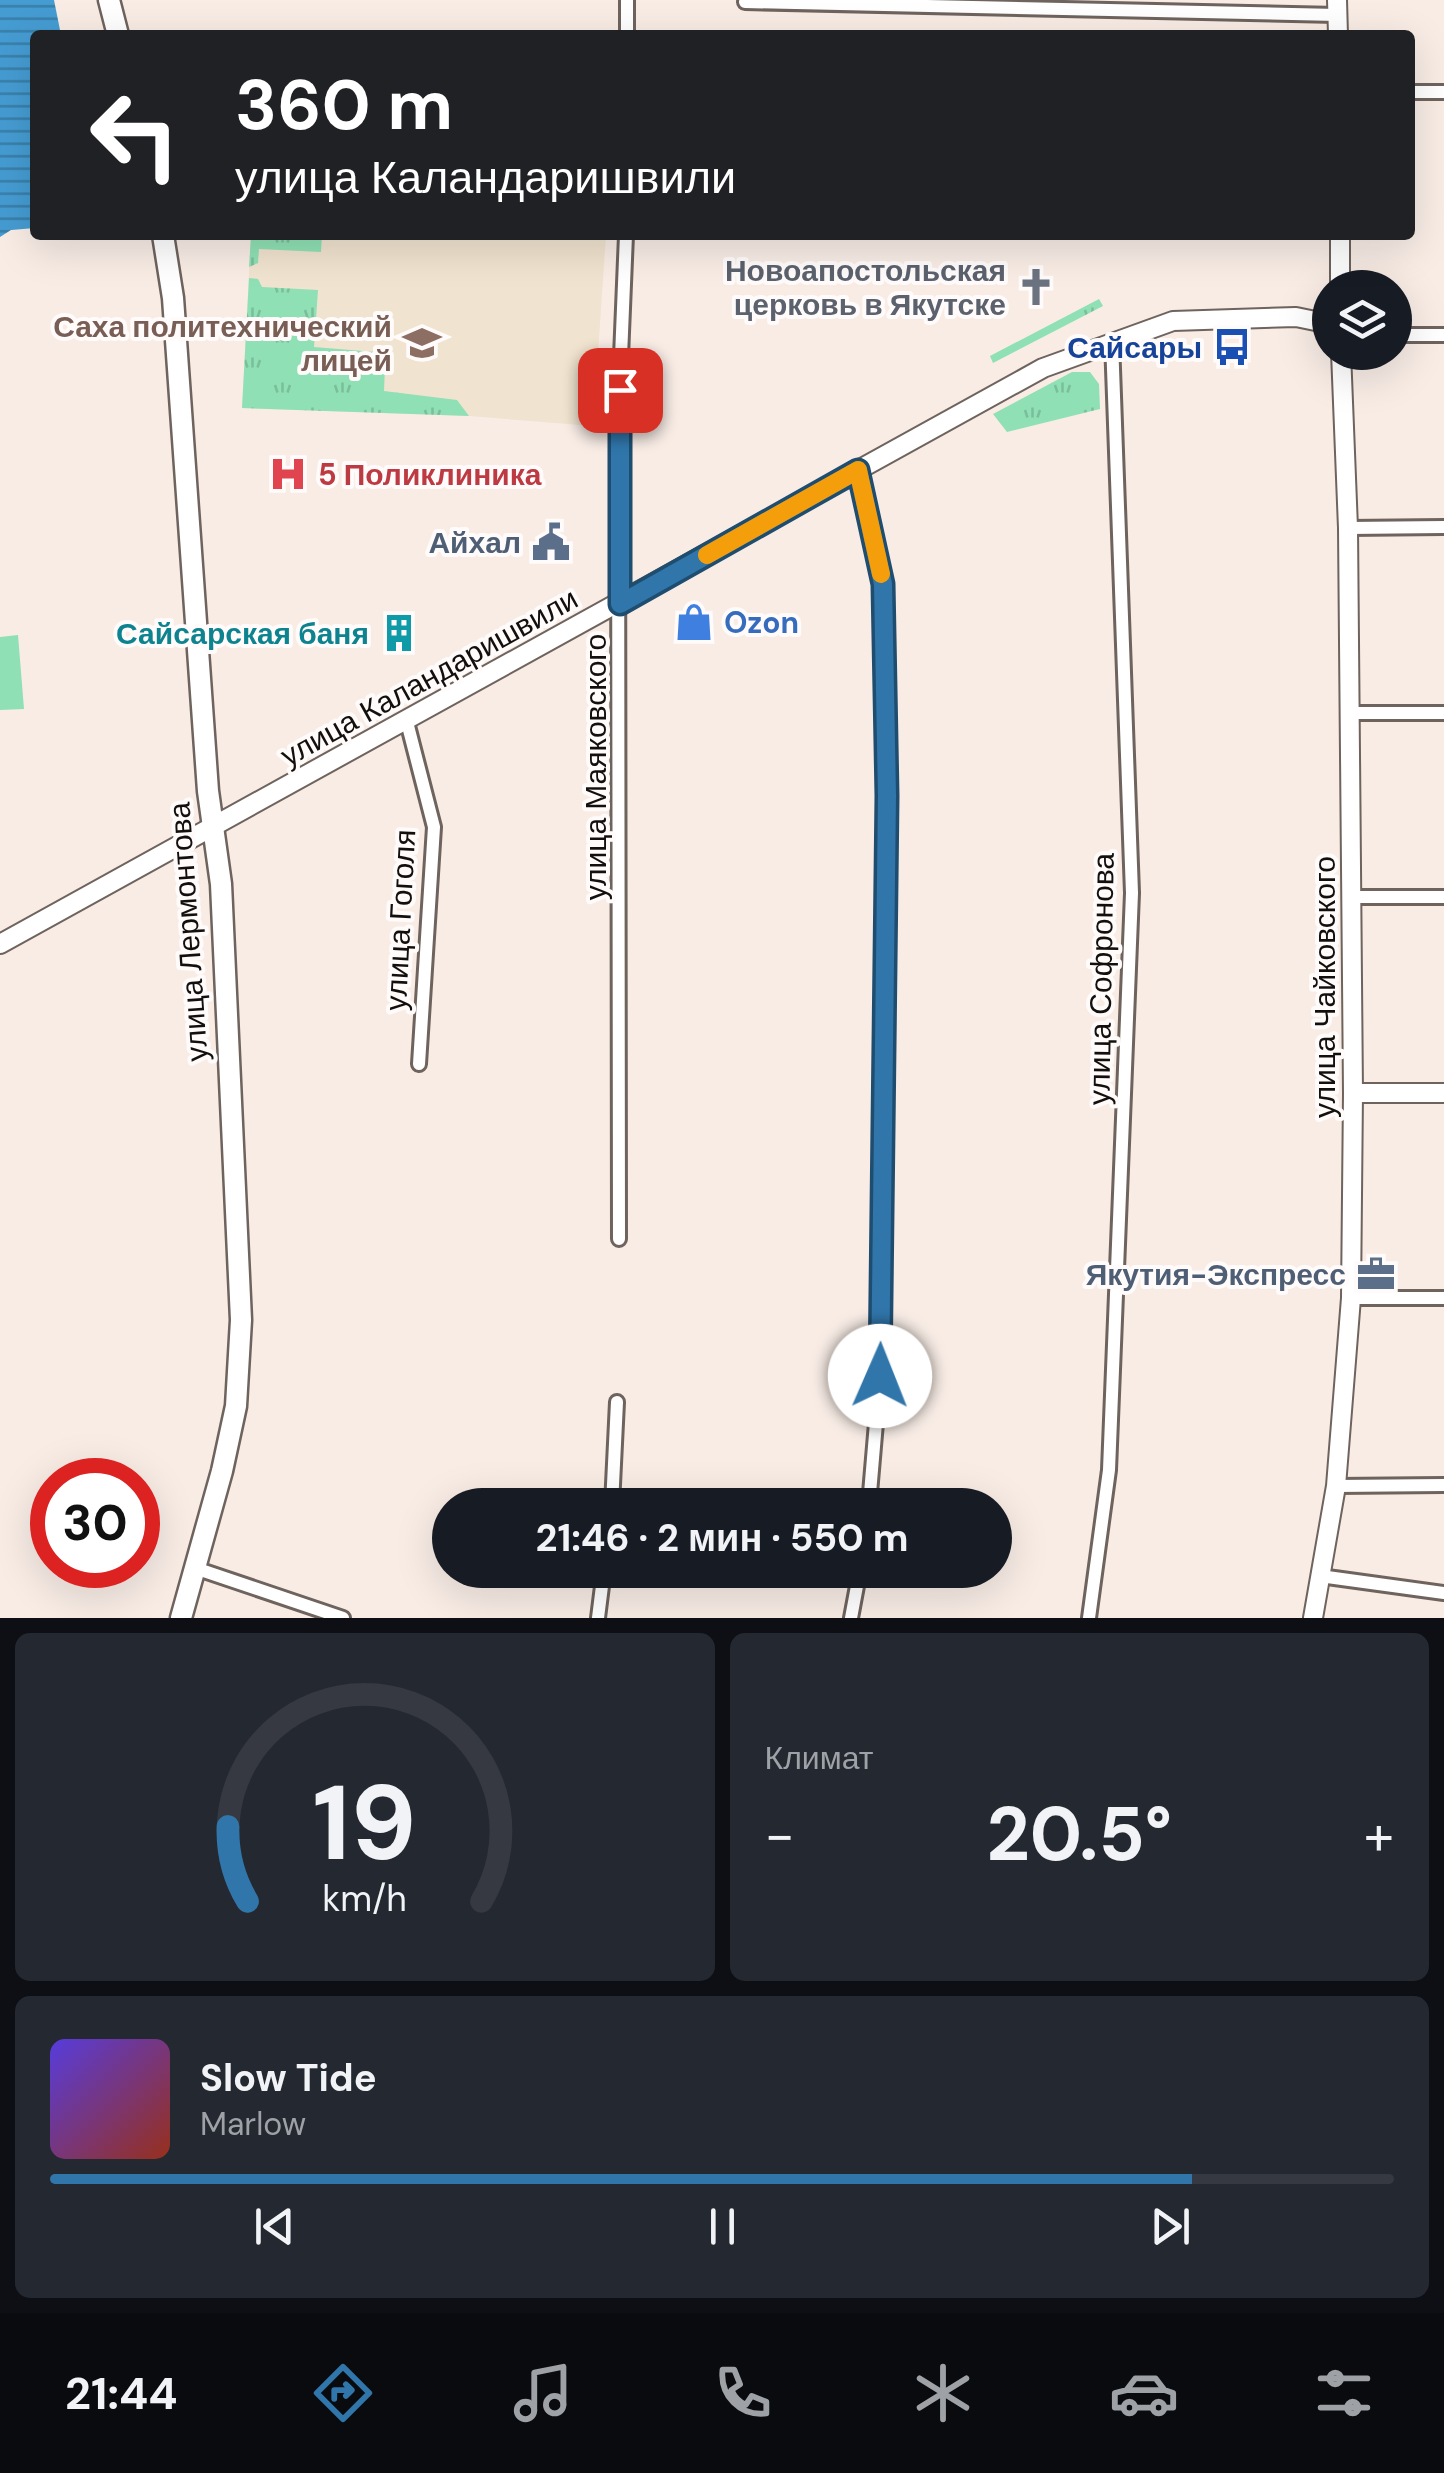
<!DOCTYPE html>
<html lang="ru">
<head>
<meta charset="utf-8">
<style>
	body { margin:0; font-family:"DM Sans",sans-serif; background:#242831; color:#f1f3f6; height:100vh; display:flex; flex-direction:column; font-size:38px; white-space:nowrap }
	* { box-sizing:border-box; margin:0 }
	p { font-size:32px; color:#9ea1a6 }
	.icon { flex:none; width:55px; height:55px; fill:none; stroke:currentColor; stroke-width:2; stroke-linecap:round; stroke-linejoin:round }
	.map { position:relative; height:1618px; overflow:hidden }
	.sheet { display:flex; flex-direction:column; gap:15px; padding:15px; background:#0d0f14; flex:1 }
	.sheet>* { flex:none }
	.hud { position:absolute; left:30px; top:30px; width:1385px; height:210px; border-radius:10px; box-shadow:0 10px 40px #0002; background:#202124; color:#fff; overflow:hidden }
	.fabs { position:absolute; left:1312px; top:270px; display:grid; gap:20px }
	.fabs a { display:grid; place-items:center; width:100px; height:100px; border-radius:50%; background:#171b24; box-shadow:0 10px 40px #0002; font-size:50px }
	.speed { position:absolute; left:30px; top:1458px; display:flex; gap:20px; font-size:50px; font-weight:700; text-align:center }
	.speed>* { display:grid; place-content:center; width:130px; height:130px; border-radius:50%; background:#171b24; box-shadow:0 10px 40px #0002; line-height:1 }
	.speed .limit { border:15px solid #d22; background:#fff; color:#111 }
	.pin { position:absolute; display:grid; place-items:center; width:85px; height:85px; color:#fff; margin:-42px; border-radius:20px; box-shadow:0 5px 15px #0006 }
	.me { position:absolute; width:110px; margin:-55px; rotate:1deg; stroke-linejoin:round; filter:drop-shadow(0 0 8px #0008) }
	.turn { display:flex; align-items:center; gap:35px; height:210px; padding:0 40px; font-size:45px }
	.turn .icon { width:130px; height:130px; stroke-width:2.5 }
	.turn b { display:block; font-size:70px; line-height:85px }
	.big { font-size:75px; font-weight:700; line-height:1.1 }
	.sheet .card { flex:1; display:flex; flex-direction:column; justify-content:center; gap:15px; min-width:0; padding:0 35px; border-radius:15px; background:#242831 }
	.sheet .dial { align-items:center; gap:0 }
	.dial svg { height:260px; overflow:visible; fill:none; stroke:#363941; stroke-width:7; stroke-linecap:round; text-anchor:middle }
	.dial text { fill:#f1f3f6; stroke:none }
	.song { display:flex; align-items:center; gap:30px }
	.cover { width:120px; height:120px; border-radius:15px; background:linear-gradient(135deg,hsl(250 70% 55%),hsl(10 70% 35%)) }
	.played { height:10px; border-radius:5px; background:linear-gradient(90deg,#3076ab 85%,#363941 85%) }
	.keys { display:flex; justify-content:space-around; direction:ltr }
	.heat { display:flex; justify-content:space-between; align-items:center; font-size:55px; direction:ltr }
	.sheet .tiles { flex:1; display:grid; gap:15px; grid-template-columns:1fr 1fr }
	.card:last-child { grid-column:span 2 }
	.trip { position:absolute; left:432px; top:1488px; width:580px; height:100px; border-radius:50px; background:#171b24; box-shadow:0 10px 40px #0002; font-weight:700; line-height:100px; text-align:center }
	.menu { display:flex; height:160px; justify-content:space-around; align-items:center; background:#090b0e; color:#9ea1a6 }
	.menu .icon { width:70px; height:70px }
	.menu .selected { color:#3076ab }
	.menu b { font-size:45px; color:#f1f3f6 }
	.map>svg:first-child { display:block }
	.education { fill:#f0e3cf }
	.grass { fill:url(#grass-tufts) }
	.pitch { fill:#8fe0b4 }
	.water { fill:url(#water-rules) }
	.lines { fill:none; stroke-linecap:round; stroke-linejoin:round }
	.minor-casing { stroke:#6e635d; stroke-width:18 }
	.tertiary-casing { stroke:#6e635d; stroke-width:22 }
	.secondary-casing { stroke:#6e635d; stroke-width:22 }
	.primary-casing { stroke:#6e635d; stroke-width:25 }
	.minor { stroke:#fff; stroke-width:12 }
	.tertiary { stroke:#fff; stroke-width:18 }
	.secondary { stroke:#fff; stroke-width:18 }
	.primary { stroke:#fff; stroke-width:20 }
	.route-casing { stroke:#1f4d6f; stroke-width:25 }
	.route { stroke:#3076ab; stroke-width:18 }
	.slow { stroke:#f59e0b; stroke-width:18 }
	.labels { text-anchor:middle; dominant-baseline:central; stroke-width:8; stroke-linejoin:round; paint-order:stroke }
	.worship-label { font-size:30px; font-weight:bold; fill:#5b616d; stroke:#fefbfa; text-anchor:end }
	.education-label { font-size:30px; font-weight:bold; fill:#785e54; stroke:#fefbfa; text-anchor:end }
	.transit-label { font-size:30px; font-weight:bold; fill:#164399; stroke:#fefbfa; text-anchor:end }
	.health-label { font-size:30px; font-weight:bold; fill:#be3a42; stroke:#fefbfa; text-anchor:start }
	.service-label { font-size:30px; font-weight:bold; fill:#4e5e75; stroke:#fefbfa; text-anchor:end }
	.shop-label { font-size:30px; font-weight:bold; fill:#366cbe; stroke:#fefbfa; text-anchor:start }
	.culture-label { font-size:30px; font-weight:bold; fill:#0d838f; stroke:#fefbfa; text-anchor:end }
	.street-label { font-size:30px; fill:#130f0d; stroke:#fefbfa }
</style>
</head>
<body>
<div class="map">
<svg width="1444" height="1618" viewBox="0 0 1444 1618">
	<defs>
		<pattern id="grass-tufts" width="24" height="20" patternUnits="userSpaceOnUse" patternTransform="scale(2.5)"><rect width="24" height="20" fill="#8fe0b4"/><path d="M3 7l-1-3M5 7V3M7 7l1-3M15 17l-1-3M17 17v-4M19 17l1-3" fill="none" stroke="#7abf9a"/></pattern>
		<pattern id="water-rules" width="6" height="5" patternUnits="userSpaceOnUse" patternTransform="scale(2.5)"><rect width="6" height="5" fill="#459cd2"/><path d="M0 2.5h6" fill="none" stroke="#387ea9"/></pattern>
	</defs>
	<rect width="100%" height="100%" fill="#f8ece5"/>
	<!-- education -->
	<path class="education" d="M251,235H606L593,426L469,416L242,408Z"/>
	<!-- grass -->
	<path class="grass" d="M251,235H322L321,252L259,249L258,263L249,267Z
		M249,278L258,279L262,287L318,290L314,347L375,352L385,366L384,391L457,400L469,416L242,408Z
		M1099,299L1103,306L993,363L990,356Z
		M1072,372H1090L1099,384L1100,409L1007,432L993,414Z"/>
	<!-- pitch -->
	<path class="pitch" d="M18,635L24,709L0,710V637Z"/>
	<!-- water -->
	<path class="water" d="M0,0H54L61,35H35V228L11,230L0,237Z"/>
	<g class="lines">
		<!-- minor casing -->
		<g class="minor-casing">
			<path id="minor" d="M745,2L1337,15
				M627,35V0
				M1410,92H1444
				M1395,335H1444
				M858,470L883,584L887,796L880,1376L869,1505
				M1348,528L1444,527
				M1350,713H1444
				M407,722L434,827L419,1064
				M1352,897H1444
				M619,1239L618,430L626,235
				M1351,1298H1444
				M1336,1486L1444,1485
				M612,1505L617,1402
				M195,1568L343,1618
				M1320,1576L1444,1593
				M598,1618L604,1570
				M851,1618L860,1570
				M1089,1618L1109,1470L1132,893L1112,341"/>
		</g>
		<!-- tertiary casing -->
		<g class="tertiary-casing">
			<path id="tertiary" d="M0,944L1043,368L1173,321L1296,317L1330,324"/>
		</g>
		<!-- secondary casing -->
		<g class="secondary-casing">
			<path id="secondary" d="M1337,0L1338,35
				M1340,288V235
				M1353,1093H1444
				M1313,1618L1336,1486L1351,1298L1353,1093L1348,528L1341,352"/>
		</g>
		<!-- primary casing -->
		<g class="primary-casing">
			<path id="primary" d="M109,0L118,35
				M163,235L173,298L208,791L221,884L241,1320L236,1406L222,1471L181,1618"/>
		</g>
		<!-- minor -->
		<use href="#minor" class="minor"/>
		<!-- tertiary -->
		<use href="#tertiary" class="tertiary"/>
		<!-- secondary -->
		<use href="#secondary" class="secondary"/>
		<!-- primary -->
		<use href="#primary" class="primary"/>
	</g>
	<g class="lines">
		<!-- route casing -->
		<g class="route-casing">
			<path id="route" d="M620,390V604L858,470L883,584L887,796L880,1376"/>
		</g>
		<!-- route -->
		<use href="#route" class="route"/>
		<!-- slow -->
		<path class="slow" d="M707,555L858,470L881,574"/>
	</g>
	<!-- icons -->
	<defs>
		<g id="church-bare" transform="scale(3)"><path d="M-1.2-6h2.4v3.5h3.3v2.4h-3.3V6h-2.4V-.1h-3.3v-2.4h3.3Z" fill="#6b7280" stroke="#fefbfa" stroke-width="2.5" paint-order="stroke"/></g>
		<g id="school-bare" transform="scale(3)"><path d="M0-5L7-2L0 1L-7-2ZM-4 1L0 2.5L4 1V4Q0 6-4 4Z" fill="#8d6e63" stroke="#fefbfa" stroke-width="2.5" paint-order="stroke"/></g>
		<g id="bus-bare" transform="scale(3)"><path d="M-5-6H5V4H4V6H2V4H-2V6H-4V4H-5ZM-3.5-4V0h7V-4ZM-3.5 1.2v1.5H-2V1.2ZM2 1.2v1.5H3.5V1.2Z" fill="#1a4fb4" stroke="#fefbfa" stroke-width="2.5" paint-order="stroke"/></g>
		<g id="hospital-bare" transform="scale(3)"><path d="M-5-5h3v3.5h4V-5h3V5h-3V1.5h-4V5h-3Z" fill="#e0444e" stroke="#fefbfa" stroke-width="2.5" paint-order="stroke"/></g>
		<g id="civic-bare" transform="scale(3)"><path d="M-.6-6.5H3V-4.5H.6V-3L4-1V1h2V6H-6V1h2V-1L-.6-3ZM-1.2 2.5V6h2.4V2.5Z" fill="#5c6f8a" stroke="#fefbfa" stroke-width="2.5" paint-order="stroke"/></g>
		<g id="shop-bare" transform="scale(3)"><path d="M-5-2.5h2.3a2.7 3.5 0 0 1 5.4 0H5L5.5 6h-11ZM-1.5-2.5h3a1.5 2.3 0 0 0-3 0Z" fill="#3f7fe0" stroke="#fefbfa" stroke-width="2.5" paint-order="stroke"/></g>
		<g id="building-bare" transform="scale(3)"><path d="M-4-6H4V6H1V3H-1V6H-4ZM-2.5-4.3h1.7v1.8h-1.7ZM.8-4.3h1.7v1.8H.8ZM-2.5-1h1.7V.8h-1.7ZM.8-1h1.7V.8H.8Z" fill="#0f9aa8" stroke="#fefbfa" stroke-width="2.5" paint-order="stroke"/></g>
		<g id="office-bare" transform="scale(3)"><path d="M-6-3h4V-5.5h4V-3h4V5H-6ZM-1-4.5V-3h2v-1.5ZM-6 0V1H6V0Z" fill="#5c6f8a" stroke="#fefbfa" stroke-width="2.5" paint-order="stroke"/></g>
	</defs>
	<g fill-rule="evenodd">
		<use href="#church-bare" x="1036" y="287"/>
		<use href="#school-bare" x="422" y="343"/>
		<use href="#bus-bare" x="1232" y="347"/>
		<use href="#hospital-bare" x="288" y="474"/>
		<use href="#civic-bare" x="551" y="542"/>
		<use href="#shop-bare" x="694" y="622"/>
		<use href="#building-bare" x="399" y="633"/>
		<use href="#office-bare" x="1376" y="1274"/>
	</g>
	<g class="labels">
		<!-- worship labels -->
		<g class="worship-label">
			<text x="1006" y="270">Новоапостольская<tspan x="1006" dy="34">церковь в Якутске</tspan></text>
		</g>
		<!-- education labels -->
		<g class="education-label">
			<text x="392" y="326">Саха политехнический<tspan x="392" dy="34">лицей</tspan></text>
		</g>
		<!-- transit labels -->
		<g class="transit-label">
			<text x="1202" y="347">Сайсары</text>
		</g>
		<!-- health labels -->
		<g class="health-label">
			<text x="318" y="474">5 Поликлиника</text>
		</g>
		<!-- service labels -->
		<g class="service-label">
			<text x="521" y="542">Айхал</text>
			<text x="1346" y="1274">Якутия-Экспресс</text>
		</g>
		<!-- shop labels -->
		<g class="shop-label">
			<text x="724" y="622">Ozon</text>
		</g>
		<!-- culture labels -->
		<g class="culture-label">
			<text x="369" y="633">Сайсарская баня</text>
		</g>
		<!-- street labels -->
		<g class="street-label">
			<text transform="translate(429 677) rotate(-29)">улица Каландаришвили</text>
			<text transform="translate(595 767) rotate(-90)">улица Маяковского</text>
			<text transform="translate(400 920) rotate(-87)">улица Гоголя</text>
			<text transform="translate(188 932) rotate(-94)">улица Лермонтова</text>
			<text transform="translate(1101 979) rotate(-89)">улица Софронова</text>
			<text transform="translate(1324 987) rotate(-90)">улица Чайковского</text>
		</g>
	</g>
</svg>
<div class="fabs">
<a><svg class="icon" aria-label="layers" viewBox="0 0 24 24"><path d="M12 4l9 5-9 5-9-5zM3 14l9 5 9-5"/></svg></a>
</div>
<div class="speed"><div class="limit">30</div></div>
<div class="pin" style="left:620px;top:390px;background:#d93025"><svg class="icon" aria-label="arrive" viewBox="0 0 24 24"><path d="M6 21V4h12l-3 4 3 4H6"/></svg></div>
<svg class="me" style="left:880px;top:1376px" viewBox="-20 -20 40 40"><circle r="19" fill="#fff"/><path d="M0-13L10 11 0 6-10 11z" fill="#3076ab"/></svg>
<div class="trip">21:46 · 2 мин · 550 m</div>
<div class="hud">
<div class="turn"><svg class="icon" aria-label="left" viewBox="0 0 24 24"><path d="M17 20v-9H6M10 6l-5 5 5 5"/></svg><div><b>360 m</b>улица Каландаришвили</div></div>
</div>
</div>
<section class="sheet">
<div class="tiles">
<div class="card dial"><svg viewBox="0 0 100 80">
<path d="M14 69A42 42 0 1 1 86 69"/>
<path d="M14 69A42 42 0 0 1 8 46" stroke="#3076ab"/>
<text x="50" y="56" font-size="32" font-weight="700">19</text>
<text x="50" y="72" font-size="11">km/h</text>
</svg></div>
<div class="card"><p>Климат</p>
<div class="heat"><a>−</a><b class="big">20.5°</b><a>+</a></div>
</div>
<div class="card">
<div class="song"><i class="cover"></i><div><b>Slow Tide</b><p>Marlow</p></div></div>
<div class="played"></div>
<div class="keys"><svg class="icon" aria-label="previous" viewBox="0 0 24 24"><path d="M18 5L8 12l10 7zM5 5v14"/></svg><svg class="icon" aria-label="pause" viewBox="0 0 24 24"><path d="M8 5v14M16 5v14"/></svg><svg class="icon" aria-label="next" viewBox="0 0 24 24"><path d="M6 5l10 7-10 7zM19 5v14"/></svg></div>
</div>
</div>
</section>
<nav class="menu">
<b>21:44</b>
<svg class="icon selected" aria-label="directions" viewBox="0 0 24 24"><path d="M12 3l9 9-9 9-9-9zM9 14v-3h6M13 9l2 2-2 2"/></svg>
<svg class="icon" aria-label="music" viewBox="0 0 24 24"><path d="M9 18V5l10-2v13"/><circle cx="6" cy="18" r="3"/><circle cx="16" cy="16" r="3"/></svg>
<svg class="icon" aria-label="phone" viewBox="0 0 24 24"><path d="M5 4h4l2 5-3 2q2 4 5 5l2-3 5 2v4C11 20 4 13 5 4z"/></svg>
<svg class="icon" aria-label="climate" viewBox="0 0 24 24"><path d="M12 3v18M4 7l16 10M4 17L20 7"/></svg>
<svg class="icon" aria-label="car" viewBox="0 0 24 24"><path d="M5 17H2v-5l4-1 3-4h7l3 4 3 1v5h-3M9 17h6M6 11h13"/><circle cx="7" cy="17" r="2"/><circle cx="17" cy="17" r="2"/></svg>
<svg class="icon" aria-label="filters" viewBox="0 0 24 24"><path d="M4 7h16M4 17h16"/><circle cx="9" cy="7" r="2"/><circle cx="15" cy="17" r="2"/></svg>
</nav>
</body>
</html>
